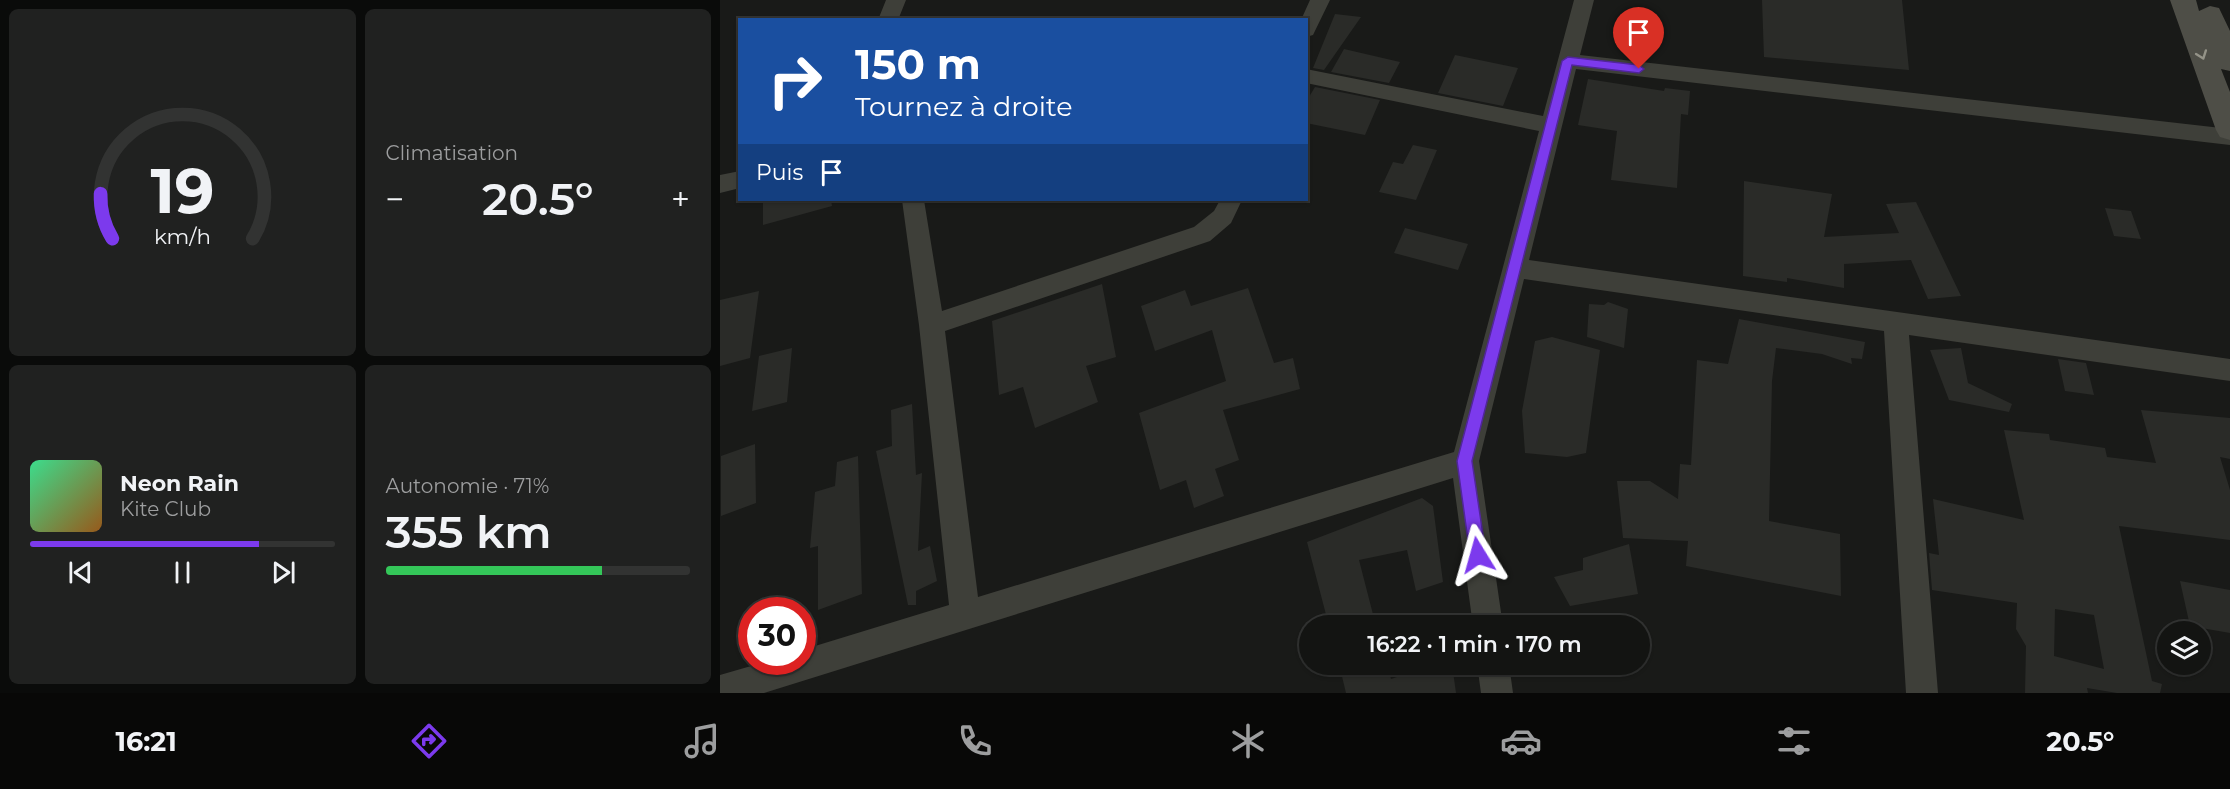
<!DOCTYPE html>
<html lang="fr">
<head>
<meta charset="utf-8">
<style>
	body { margin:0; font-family:Montserrat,sans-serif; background:#202120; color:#f1f3f6; height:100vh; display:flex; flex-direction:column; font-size:22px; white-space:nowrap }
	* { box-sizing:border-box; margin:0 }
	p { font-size:20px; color:#9d9e9f }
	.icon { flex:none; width:33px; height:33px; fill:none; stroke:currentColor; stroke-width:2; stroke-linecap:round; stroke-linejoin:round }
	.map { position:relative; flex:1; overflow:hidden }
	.panel { display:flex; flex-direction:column; gap:9px; padding:9px; background:#0a0b0a; width:720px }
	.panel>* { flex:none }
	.hud { position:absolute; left:18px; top:18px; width:570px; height:183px; border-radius:0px; box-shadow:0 2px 4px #0004,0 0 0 2px #323332; background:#1a4fa0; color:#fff; overflow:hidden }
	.fabs { position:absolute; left:1437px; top:621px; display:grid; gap:12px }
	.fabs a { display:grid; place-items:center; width:54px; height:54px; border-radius:50%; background:#131412; box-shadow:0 2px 4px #0004,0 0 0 2px #323332; font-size:30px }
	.speed { position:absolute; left:18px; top:597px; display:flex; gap:12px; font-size:30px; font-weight:700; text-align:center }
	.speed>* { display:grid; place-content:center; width:78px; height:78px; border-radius:50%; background:#131412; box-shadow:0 2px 4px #0004,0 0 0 2px #323332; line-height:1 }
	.speed .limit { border:9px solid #d22; background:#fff; color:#111 }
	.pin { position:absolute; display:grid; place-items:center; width:51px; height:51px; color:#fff; margin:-62px -26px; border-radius:50% 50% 50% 0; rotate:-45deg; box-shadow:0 0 6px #0007 }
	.pin .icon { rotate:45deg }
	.me { position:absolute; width:66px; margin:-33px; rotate:352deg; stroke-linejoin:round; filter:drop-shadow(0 0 4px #0008) }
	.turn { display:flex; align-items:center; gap:21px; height:126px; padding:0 18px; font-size:27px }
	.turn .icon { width:78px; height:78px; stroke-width:2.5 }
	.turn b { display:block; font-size:42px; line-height:51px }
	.then { display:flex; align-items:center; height:57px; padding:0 18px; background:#0003; gap:12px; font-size:22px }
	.big { font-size:45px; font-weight:600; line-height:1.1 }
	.panel .card { flex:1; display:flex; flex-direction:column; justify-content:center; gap:9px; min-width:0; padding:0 21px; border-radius:9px; background:#202120 }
	.panel .dial { align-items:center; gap:0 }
	.dial svg { height:156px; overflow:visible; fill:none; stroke:#323332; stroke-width:7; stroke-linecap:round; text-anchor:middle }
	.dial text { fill:#f1f3f6; stroke:none }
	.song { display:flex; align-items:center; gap:18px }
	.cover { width:72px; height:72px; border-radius:9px; background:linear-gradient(135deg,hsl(150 70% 55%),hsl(30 70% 35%)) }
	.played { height:6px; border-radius:3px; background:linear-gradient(90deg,#7c3aed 75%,#323332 75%) }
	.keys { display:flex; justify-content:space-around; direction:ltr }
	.heat { display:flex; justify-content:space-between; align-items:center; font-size:33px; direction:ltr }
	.charge { height:9px; border-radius:4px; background:linear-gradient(90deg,#34c759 71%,#323332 0) }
	.panel .tiles { flex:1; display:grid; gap:9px; grid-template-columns:repeat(2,1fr) }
	.trip { position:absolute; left:579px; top:615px; width:351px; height:60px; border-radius:30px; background:#131412; box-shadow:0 2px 4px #0004,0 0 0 2px #323332; font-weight:600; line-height:60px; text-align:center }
	.tab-bar { display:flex; height:96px; justify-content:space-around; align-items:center; background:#080807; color:#9d9e9f }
	.tab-bar .icon { width:42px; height:42px }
	.tab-bar .active { color:#7c3aed }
	.tab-bar b { font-size:27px; color:#f1f3f6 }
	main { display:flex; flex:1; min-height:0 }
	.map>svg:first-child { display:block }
	.building { fill:#2a2b28; fill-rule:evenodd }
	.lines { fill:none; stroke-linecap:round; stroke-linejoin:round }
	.minor { fill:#3e3f39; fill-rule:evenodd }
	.secondary { fill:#4e4e47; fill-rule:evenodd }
	.oneway { stroke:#949388 }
	.route { fill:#7c3aed; stroke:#51269a; stroke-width:1.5 }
</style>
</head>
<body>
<main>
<section class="panel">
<div class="tiles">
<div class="card dial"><svg viewBox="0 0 100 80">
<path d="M14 69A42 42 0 1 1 86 69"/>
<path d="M14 69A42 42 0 0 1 8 46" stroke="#7c3aed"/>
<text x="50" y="56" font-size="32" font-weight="700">19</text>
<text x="50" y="72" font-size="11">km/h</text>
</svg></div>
<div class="card"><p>Climatisation</p>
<div class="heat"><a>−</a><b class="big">20.5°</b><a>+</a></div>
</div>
<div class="card">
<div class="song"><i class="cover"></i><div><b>Neon Rain</b><p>Kite Club</p></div></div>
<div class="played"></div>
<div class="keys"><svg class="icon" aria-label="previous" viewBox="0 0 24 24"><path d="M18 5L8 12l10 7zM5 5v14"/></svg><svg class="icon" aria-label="pause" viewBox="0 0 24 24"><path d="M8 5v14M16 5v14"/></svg><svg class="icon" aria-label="next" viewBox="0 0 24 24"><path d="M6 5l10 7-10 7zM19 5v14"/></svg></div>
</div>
<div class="card"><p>Autonomie · 71%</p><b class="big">355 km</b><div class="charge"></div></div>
</div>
</section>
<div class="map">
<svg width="1510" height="693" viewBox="0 0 1510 693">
	<rect width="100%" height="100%" fill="#191a18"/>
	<!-- building -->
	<path class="building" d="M1042,0H1182L1189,70L1044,57Z
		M615,14L641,17L604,70L593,68Z
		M624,49L680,62L669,83L611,72Z
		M735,55L798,68L783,106L718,93Z
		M868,79L944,91L945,88L970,91L968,115L961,114L957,188L891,180L897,131L858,125Z
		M595,87L660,100L645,135L586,123V102Z
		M693,145L717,150L696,200L659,192L673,162L683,164Z
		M1024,181L1112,194L1104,237L1179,233L1166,204L1196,202L1241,296L1208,299L1191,260L1124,264V288L1067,278V282L1023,276Z
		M43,200H111L112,206L43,225Z
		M1385,208L1411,211L1421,239L1394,236Z
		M685,228L748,244L738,270L674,253Z
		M382,284L396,357L366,366L378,402L315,428L303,387L279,395L272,321Z
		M528,288L554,363L573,358L580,389L503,410L519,460L495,469L504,496L474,508L466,480L440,490L419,413L506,381L492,330L435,351L421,306L465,290L471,306Z
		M39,291L30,358L0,366V300Z
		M888,302L908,309L904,348L867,337L869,304L884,305Z
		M1019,319L1145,342L1142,359L1131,358L1132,364L1102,354L1056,348L1052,381L1049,521L1120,534L1121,596L966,566L968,541L903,538L897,481H930L958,499L960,464L971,465L977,360L1008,364Z
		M832,337L880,350L866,453L847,457L805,453L802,411L815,341Z
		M72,348L67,402L32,411L39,356Z
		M1241,348L1248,383L1292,404L1289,412L1229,400L1210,350Z
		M1338,359L1366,363L1374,395L1345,391Z
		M192,404L196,475L202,473L198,551L210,546L217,581L196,591V605H188L156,451L172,446L171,410Z
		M1421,410L1510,418V459L1500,457L1510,490V540L1399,526L1432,681L1442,684L1440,693H1397L1367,688L1368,693H1305L1306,646L1296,629L1297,603L1212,590L1209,553L1219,555L1213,499L1304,520L1284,430L1329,434L1330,440L1385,448L1387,457L1436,463ZM1335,609L1374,615L1384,669L1334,656Z
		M35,444L36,503L1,516V456Z
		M138,456L142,594L98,610V546L90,548L95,492L115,486L117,462Z
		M702,498L713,506L723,582L696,591L687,550L639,560L656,626H609L587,542Z
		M909,544L918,594L850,606L834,577L863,570V558Z
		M1460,581L1510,590V633L1470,626Z
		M619,664H667L671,679L715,664H732L736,693H626Z"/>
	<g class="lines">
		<!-- minor -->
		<path class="minor" d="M166,0H186L178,20H158Z
			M590,0H610L593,35L586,37V20H581Z
			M854,0H874L860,55L1510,129V145L856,69L809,260L1510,359V381L1189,335L1218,693H1186L1164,331L804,279L759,461L783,626H753L733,478L44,693H0V675L45,662H82V650L229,605L199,325L182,200H204L222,311L474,227L494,211L500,200H522L511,223L490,241L225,331L258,597L734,452L819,131L586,83V69L823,116Z
			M20,171V188L0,193V175Z
			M757,664H789L793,693H761Z"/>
		<!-- secondary -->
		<path class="secondary" d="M1450,0H1476L1479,11L1490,6L1499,8L1510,31V71L1501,69L1510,92V140L1500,137L1496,130Z"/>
	</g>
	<!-- one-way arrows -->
	<defs><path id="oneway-chevron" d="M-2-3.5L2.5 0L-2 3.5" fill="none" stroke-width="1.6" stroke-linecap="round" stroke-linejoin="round" transform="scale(1.5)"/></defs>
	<use class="oneway" href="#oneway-chevron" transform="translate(1482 55) rotate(70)"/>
	<!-- route -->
	<path class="route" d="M848,57L919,65L924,69L919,73L852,65L752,461L766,555L763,561L758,563L752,561L750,555L737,461L842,61Z"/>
</svg>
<div class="fabs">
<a><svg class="icon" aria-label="layers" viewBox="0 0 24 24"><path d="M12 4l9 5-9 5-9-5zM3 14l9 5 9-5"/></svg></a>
</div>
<div class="speed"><div class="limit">30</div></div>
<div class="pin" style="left:919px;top:69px;background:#d93025"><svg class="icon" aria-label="arrive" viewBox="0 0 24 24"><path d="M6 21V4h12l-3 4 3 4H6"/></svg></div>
<svg class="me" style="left:758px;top:555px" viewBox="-20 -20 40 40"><path d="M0-17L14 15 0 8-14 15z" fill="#7c3aed" stroke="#fff" stroke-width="4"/></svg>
<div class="trip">16:22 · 1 min · 170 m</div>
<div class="hud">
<div class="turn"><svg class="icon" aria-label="right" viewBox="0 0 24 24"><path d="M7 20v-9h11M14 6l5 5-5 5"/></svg><div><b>150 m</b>Tournez à droite</div></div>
<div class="then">Puis<svg class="icon" aria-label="arrive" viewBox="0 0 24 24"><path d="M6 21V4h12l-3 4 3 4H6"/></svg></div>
</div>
</div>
</main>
<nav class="tab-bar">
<b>16:21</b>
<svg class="icon active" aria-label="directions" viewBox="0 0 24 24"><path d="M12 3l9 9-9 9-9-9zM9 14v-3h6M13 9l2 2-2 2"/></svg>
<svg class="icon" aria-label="music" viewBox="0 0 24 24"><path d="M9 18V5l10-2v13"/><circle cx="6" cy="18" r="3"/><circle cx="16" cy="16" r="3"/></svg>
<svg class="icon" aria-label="phone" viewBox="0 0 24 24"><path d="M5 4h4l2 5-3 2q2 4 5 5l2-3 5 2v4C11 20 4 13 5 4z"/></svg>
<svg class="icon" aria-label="climate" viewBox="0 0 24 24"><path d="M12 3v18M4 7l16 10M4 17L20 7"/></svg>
<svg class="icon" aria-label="car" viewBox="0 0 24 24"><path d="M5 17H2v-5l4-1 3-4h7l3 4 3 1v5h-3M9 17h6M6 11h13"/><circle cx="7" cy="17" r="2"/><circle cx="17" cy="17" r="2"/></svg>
<svg class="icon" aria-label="filters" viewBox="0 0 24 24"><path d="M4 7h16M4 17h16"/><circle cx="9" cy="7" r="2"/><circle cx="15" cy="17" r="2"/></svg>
<b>20.5°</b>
</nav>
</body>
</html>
